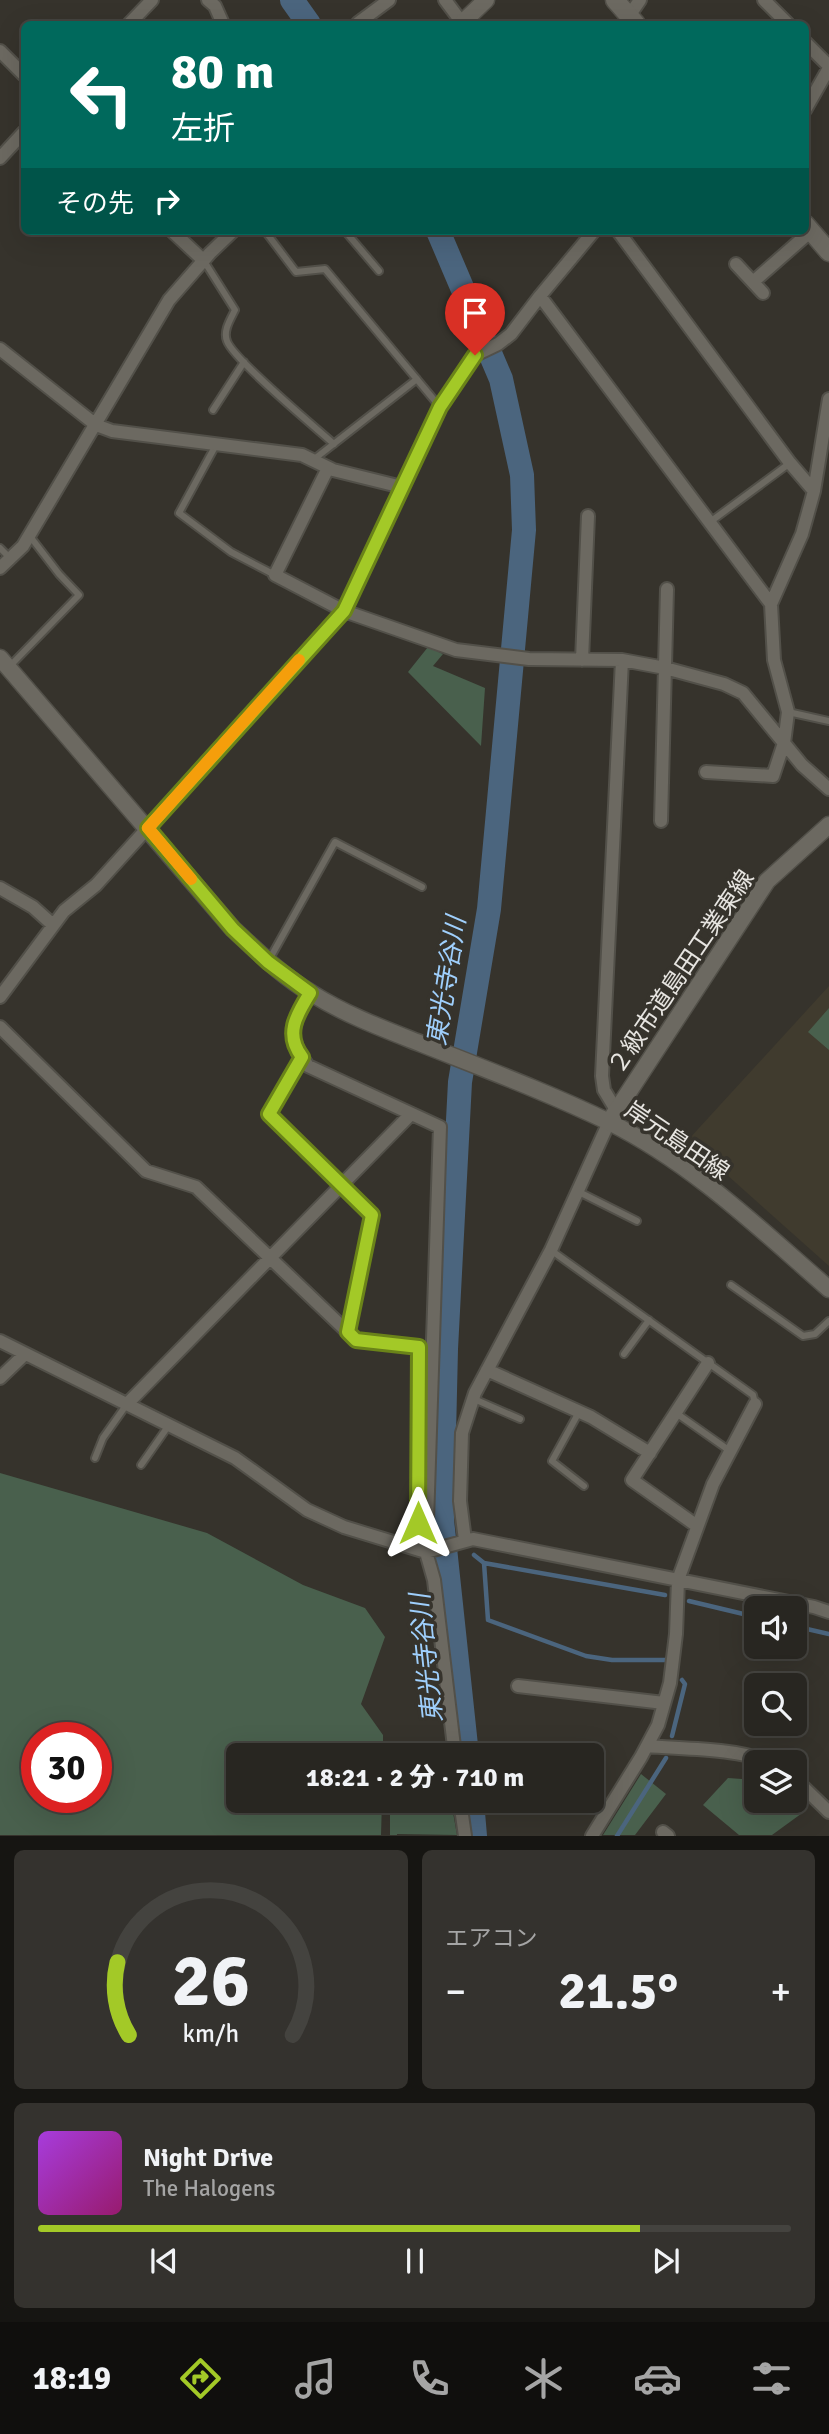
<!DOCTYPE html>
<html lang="ja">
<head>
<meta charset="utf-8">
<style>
	body { margin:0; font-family:Signika,"Noto Sans JP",sans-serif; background:#34322e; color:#f1f3f6; height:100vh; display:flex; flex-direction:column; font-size:26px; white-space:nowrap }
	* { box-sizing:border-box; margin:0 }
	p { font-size:23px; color:#a5a5a5 }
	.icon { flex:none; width:38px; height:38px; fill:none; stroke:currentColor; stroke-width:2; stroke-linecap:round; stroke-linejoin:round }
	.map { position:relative; height:1836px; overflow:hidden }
	.panel { display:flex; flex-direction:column; gap:14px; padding:14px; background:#161512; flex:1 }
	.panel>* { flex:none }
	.guide { position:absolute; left:21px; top:21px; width:788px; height:214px; border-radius:10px; box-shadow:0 7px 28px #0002,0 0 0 2px #44433f; background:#00695c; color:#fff; overflow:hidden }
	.buttons { position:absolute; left:744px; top:1596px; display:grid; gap:14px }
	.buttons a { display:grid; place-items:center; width:63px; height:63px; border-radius:10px; background:#282621; box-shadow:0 7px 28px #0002,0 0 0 2px #44433f; font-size:35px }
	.speed { position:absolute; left:21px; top:1722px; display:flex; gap:14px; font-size:35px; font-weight:700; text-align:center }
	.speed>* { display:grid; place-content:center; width:91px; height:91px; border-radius:50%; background:#282621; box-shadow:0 7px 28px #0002,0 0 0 2px #44433f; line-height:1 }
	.speed .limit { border:10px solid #d22; background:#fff; color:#111 }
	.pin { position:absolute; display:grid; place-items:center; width:60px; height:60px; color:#fff; margin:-72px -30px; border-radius:50% 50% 50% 0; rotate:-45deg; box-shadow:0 0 7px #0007 }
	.pin .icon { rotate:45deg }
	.me { position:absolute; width:77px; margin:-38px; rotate:0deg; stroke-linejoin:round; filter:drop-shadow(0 0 5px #0008) }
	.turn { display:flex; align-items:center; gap:24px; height:147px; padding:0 35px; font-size:32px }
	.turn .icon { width:91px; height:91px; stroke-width:2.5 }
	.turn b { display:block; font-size:49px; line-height:60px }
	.then { display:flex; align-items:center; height:66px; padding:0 35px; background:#0003; gap:14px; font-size:26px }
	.big { font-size:52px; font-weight:800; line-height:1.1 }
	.panel .tile { flex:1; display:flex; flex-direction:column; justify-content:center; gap:10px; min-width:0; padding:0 24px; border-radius:10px; background:#34322e }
	.panel .dial { align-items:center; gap:0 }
	.dial svg { height:182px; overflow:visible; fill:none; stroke:#44433f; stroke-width:7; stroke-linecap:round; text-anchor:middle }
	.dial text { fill:#f1f3f6; stroke:none }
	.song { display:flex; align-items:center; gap:21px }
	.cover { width:84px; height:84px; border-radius:10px; background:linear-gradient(135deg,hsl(280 70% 55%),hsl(320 70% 35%)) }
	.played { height:7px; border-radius:4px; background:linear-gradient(90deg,#a3c927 80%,#44433f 80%) }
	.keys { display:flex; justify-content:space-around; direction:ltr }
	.heat { display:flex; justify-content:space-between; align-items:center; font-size:38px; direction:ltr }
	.panel .tiles { flex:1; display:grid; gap:14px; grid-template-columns:1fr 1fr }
	.tile:last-child { grid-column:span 2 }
	.trip { position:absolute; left:226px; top:1743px; width:378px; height:70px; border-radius:10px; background:#282621; box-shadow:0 7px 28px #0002,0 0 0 2px #44433f; font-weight:800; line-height:70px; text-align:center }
	.tab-bar { display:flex; height:112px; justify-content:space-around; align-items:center; background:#100f0d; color:#a5a5a5 }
	.tab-bar .icon { width:49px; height:49px }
	.tab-bar .active { color:#a3c927 }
	.tab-bar b { font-size:32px; color:#f1f3f6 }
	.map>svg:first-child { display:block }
	.built { fill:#403b2e }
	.green { fill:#49604d; fill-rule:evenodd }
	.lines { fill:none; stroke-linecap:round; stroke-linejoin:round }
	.stream { stroke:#4b657e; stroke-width:4.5 }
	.river { stroke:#4b657e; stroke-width:24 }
	.service-casing { stroke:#525049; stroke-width:10 }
	.minor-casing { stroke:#525049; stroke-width:16 }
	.tertiary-casing { stroke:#525049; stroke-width:19 }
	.secondary-casing { stroke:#525049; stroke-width:21 }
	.service { stroke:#6c6961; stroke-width:6 }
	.minor { stroke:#6c6961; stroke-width:12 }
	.tertiary { stroke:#6c6961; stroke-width:16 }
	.secondary { stroke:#6c6961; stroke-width:18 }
	.route-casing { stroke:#6a8319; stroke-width:18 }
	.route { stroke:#a3c927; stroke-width:12 }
	.slow { stroke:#f59e0b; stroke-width:12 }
	.labels { text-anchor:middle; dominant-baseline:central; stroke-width:7; stroke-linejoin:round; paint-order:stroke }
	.street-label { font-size:24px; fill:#e7e5e1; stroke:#36332c }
	.water-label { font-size:26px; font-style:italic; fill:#9fcffc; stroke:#36332c }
</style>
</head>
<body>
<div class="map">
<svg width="829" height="1836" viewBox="0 0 829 1836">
	<rect width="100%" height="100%" fill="#36332c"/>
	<!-- built -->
	<path class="built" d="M829,986V1266L688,1140Z"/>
	<!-- green -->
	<path class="green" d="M428,647L443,654L433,666L485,688L481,746L408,672Z
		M829,1008V1050L808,1032Z
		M0,1473L207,1533L303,1585L365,1608L385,1637L361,1704L383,1735V1755H238V1801H382L381,1835H0ZM37,1738H96V1797H37Z
		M641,1774L666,1794L635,1835H603Z
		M728,1778L756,1780V1801H793L805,1811L772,1835H739L703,1805Z
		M390,1801H451L457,1835L397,1834V1835H390Z"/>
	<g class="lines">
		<!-- stream -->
		<path class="stream" d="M444,1530L455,1539
			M474,1555L484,1563L665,1595
			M484,1563L488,1620L586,1656L612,1660H666
			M689,1601L756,1617
			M794,1626L829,1634
			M672,1736L685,1684L682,1680
			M617,1836L666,1758"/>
		<!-- river -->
		<path class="river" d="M292,0L309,24
			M438,231L501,379L522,475L524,530L489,909L460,1082L446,1349L442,1520L467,1755
			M472,1801L475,1836"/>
		<!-- service casing -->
		<g class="service-casing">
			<path id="service" d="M265,231L296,272L325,269L440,407
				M345,231L379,271
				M204,261L235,310C230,320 223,331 227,341C233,359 315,427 334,444
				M213,410L244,362
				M217,443L179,513L231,552L275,575
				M313,460L417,379
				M710,522L790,463
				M0,548L10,558
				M10,666L79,595L59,574L29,535
				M788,712L829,721
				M269,960L335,842L422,887
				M302,1057L269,1114L372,1215L348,1331
				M577,1191L637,1221
				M552,1251L753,1395L755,1404
				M731,1285L803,1336L815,1334L829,1321
				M624,1354L649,1320
				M474,1399L520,1419
				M579,1412L552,1461L584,1486
				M676,1413L730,1451
				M95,1458L103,1438L127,1404
				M141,1465L169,1425"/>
		</g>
		<!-- minor casing -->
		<g class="minor-casing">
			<path id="minor" d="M208,0L215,6L223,24
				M445,0L463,24
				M764,0L788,24
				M629,16L640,0
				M358,23L389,0
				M129,24L152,0
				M805,42L829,66
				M0,51L24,75
				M805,110L829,68
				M0,158L24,132
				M172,231L203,260
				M618,231L790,463L814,491
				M736,264L763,293
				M753,282L811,231
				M540,296L771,604
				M0,349L96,425L112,431L302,455L333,470L402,487
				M328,468L275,575L344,611L456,650L529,659L622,660L665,668L724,684L743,693L802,765L829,789
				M0,568L23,546L169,300L210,253L233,231
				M582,660L588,516
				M706,772L773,776L784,743L788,712L774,660L771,604L802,534L814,491L829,399
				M661,821L667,589
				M0,888L33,907L53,925
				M310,993C292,1024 285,1034 308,1066L440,1127L426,1552L434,1580L455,1755
				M0,997L64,911L96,885L344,611L440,407L475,355L498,344L511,334L540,296L594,231
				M0,1027L146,1171L196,1187L356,1340L419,1347L418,1523L426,1538
				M616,1110L604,1090L602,1076L622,660
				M0,1341L235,1458L307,1510L344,1527L426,1552L473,1539L814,1607L829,1612
				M487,1370L591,1417L650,1453
				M0,1378L25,1354
				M127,1404L411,1114
				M697,1526L632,1480L708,1363
				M465,1540L460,1501L462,1433L475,1393L551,1250L609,1122
				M518,1686L664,1703
				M647,1746C682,1749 737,1748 769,1762
				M794,1778L829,1812
				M460,1801L465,1836
				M663,1832L668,1836
				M592,1836L641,1757L658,1725L670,1683L676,1634L678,1580L713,1484L755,1404"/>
		</g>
		<!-- tertiary casing -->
		<g class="tertiary-casing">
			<path id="tertiary" d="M462,23L486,0
				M0,658L233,929C258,952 282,976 311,993C346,1015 384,1029 422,1044C485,1069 549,1093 609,1122C692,1163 760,1229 829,1289
				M609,1122L767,881L829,825"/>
		</g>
		<!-- secondary casing -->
		<g class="secondary-casing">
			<path id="secondary" d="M615,0L636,24
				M805,224L829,252"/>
		</g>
		<!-- service -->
		<use href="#service" class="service"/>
		<!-- minor -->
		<use href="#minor" class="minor"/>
		<!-- tertiary -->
		<use href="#tertiary" class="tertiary"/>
		<!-- secondary -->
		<use href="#secondary" class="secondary"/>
	</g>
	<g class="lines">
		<!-- route casing -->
		<g class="route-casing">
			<path id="route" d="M418,1523L419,1347L356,1340L348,1332L372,1215L269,1114L302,1057C284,1034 297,1014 310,993L268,962L233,929L148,828L344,611L440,407L475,355"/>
		</g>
		<!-- route -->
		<use href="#route" class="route"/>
		<!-- slow -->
		<path class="slow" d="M191,879L148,828L299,660"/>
	</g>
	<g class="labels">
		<!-- street labels -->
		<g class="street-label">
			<text transform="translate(681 972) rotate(-56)">２級市道島田工業東線</text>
			<text transform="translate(677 1141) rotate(34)">岸元島田線</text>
		</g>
		<!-- water labels -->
		<g class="water-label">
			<text transform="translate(447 981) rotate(-81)">東光寺谷川</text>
			<text transform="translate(427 1658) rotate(-96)">東光寺谷川</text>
		</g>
	</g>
</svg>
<div class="buttons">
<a><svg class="icon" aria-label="sound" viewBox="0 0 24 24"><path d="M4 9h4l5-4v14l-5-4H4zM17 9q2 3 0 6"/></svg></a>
<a><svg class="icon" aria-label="search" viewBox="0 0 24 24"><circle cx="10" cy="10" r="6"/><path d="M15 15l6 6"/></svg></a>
<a><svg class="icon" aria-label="layers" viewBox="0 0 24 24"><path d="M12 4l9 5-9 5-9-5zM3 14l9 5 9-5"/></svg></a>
</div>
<div class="speed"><div class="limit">30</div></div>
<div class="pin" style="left:475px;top:355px;background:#d93025"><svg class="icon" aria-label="arrive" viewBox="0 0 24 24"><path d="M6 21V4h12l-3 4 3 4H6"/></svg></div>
<svg class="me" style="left:418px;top:1523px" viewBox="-20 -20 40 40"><path d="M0-17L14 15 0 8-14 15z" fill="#a3c927" stroke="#fff" stroke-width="4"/></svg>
<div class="trip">18:21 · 2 分 · 710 m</div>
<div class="guide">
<div class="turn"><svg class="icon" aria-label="left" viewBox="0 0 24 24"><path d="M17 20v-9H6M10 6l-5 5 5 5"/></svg><div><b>80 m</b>左折</div></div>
<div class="then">その先<svg class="icon" aria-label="right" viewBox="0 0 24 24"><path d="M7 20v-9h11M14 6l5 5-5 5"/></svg></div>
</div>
</div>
<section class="panel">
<div class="tiles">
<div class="tile dial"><svg viewBox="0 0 100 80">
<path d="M14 69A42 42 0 1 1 86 69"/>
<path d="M14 69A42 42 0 0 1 9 37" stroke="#a3c927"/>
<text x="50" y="56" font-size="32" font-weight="700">26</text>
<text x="50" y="72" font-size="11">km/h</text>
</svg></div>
<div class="tile"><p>エアコン</p>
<div class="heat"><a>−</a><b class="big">21.5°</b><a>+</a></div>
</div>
<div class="tile">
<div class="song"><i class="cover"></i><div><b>Night Drive</b><p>The Halogens</p></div></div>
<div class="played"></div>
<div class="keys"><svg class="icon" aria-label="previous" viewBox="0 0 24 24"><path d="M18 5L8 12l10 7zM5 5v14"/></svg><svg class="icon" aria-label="pause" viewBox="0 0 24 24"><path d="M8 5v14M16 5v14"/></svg><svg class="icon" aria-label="next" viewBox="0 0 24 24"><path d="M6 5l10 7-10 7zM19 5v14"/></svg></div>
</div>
</div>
</section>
<nav class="tab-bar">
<b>18:19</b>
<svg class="icon active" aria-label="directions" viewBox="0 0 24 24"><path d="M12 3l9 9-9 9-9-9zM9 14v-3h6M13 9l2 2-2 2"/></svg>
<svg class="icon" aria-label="music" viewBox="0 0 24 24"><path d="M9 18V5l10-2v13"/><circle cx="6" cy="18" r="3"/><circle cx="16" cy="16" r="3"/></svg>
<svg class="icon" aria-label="phone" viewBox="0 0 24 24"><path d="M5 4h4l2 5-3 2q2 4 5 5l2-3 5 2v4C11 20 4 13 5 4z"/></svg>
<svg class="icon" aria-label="climate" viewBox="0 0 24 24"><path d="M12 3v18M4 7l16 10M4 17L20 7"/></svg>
<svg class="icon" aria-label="car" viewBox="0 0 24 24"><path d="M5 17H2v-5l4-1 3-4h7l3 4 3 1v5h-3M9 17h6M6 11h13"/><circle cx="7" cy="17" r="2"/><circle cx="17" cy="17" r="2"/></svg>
<svg class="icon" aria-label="filters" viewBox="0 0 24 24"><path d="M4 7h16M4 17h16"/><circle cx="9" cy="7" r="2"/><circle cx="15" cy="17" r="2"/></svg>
</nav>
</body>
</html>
